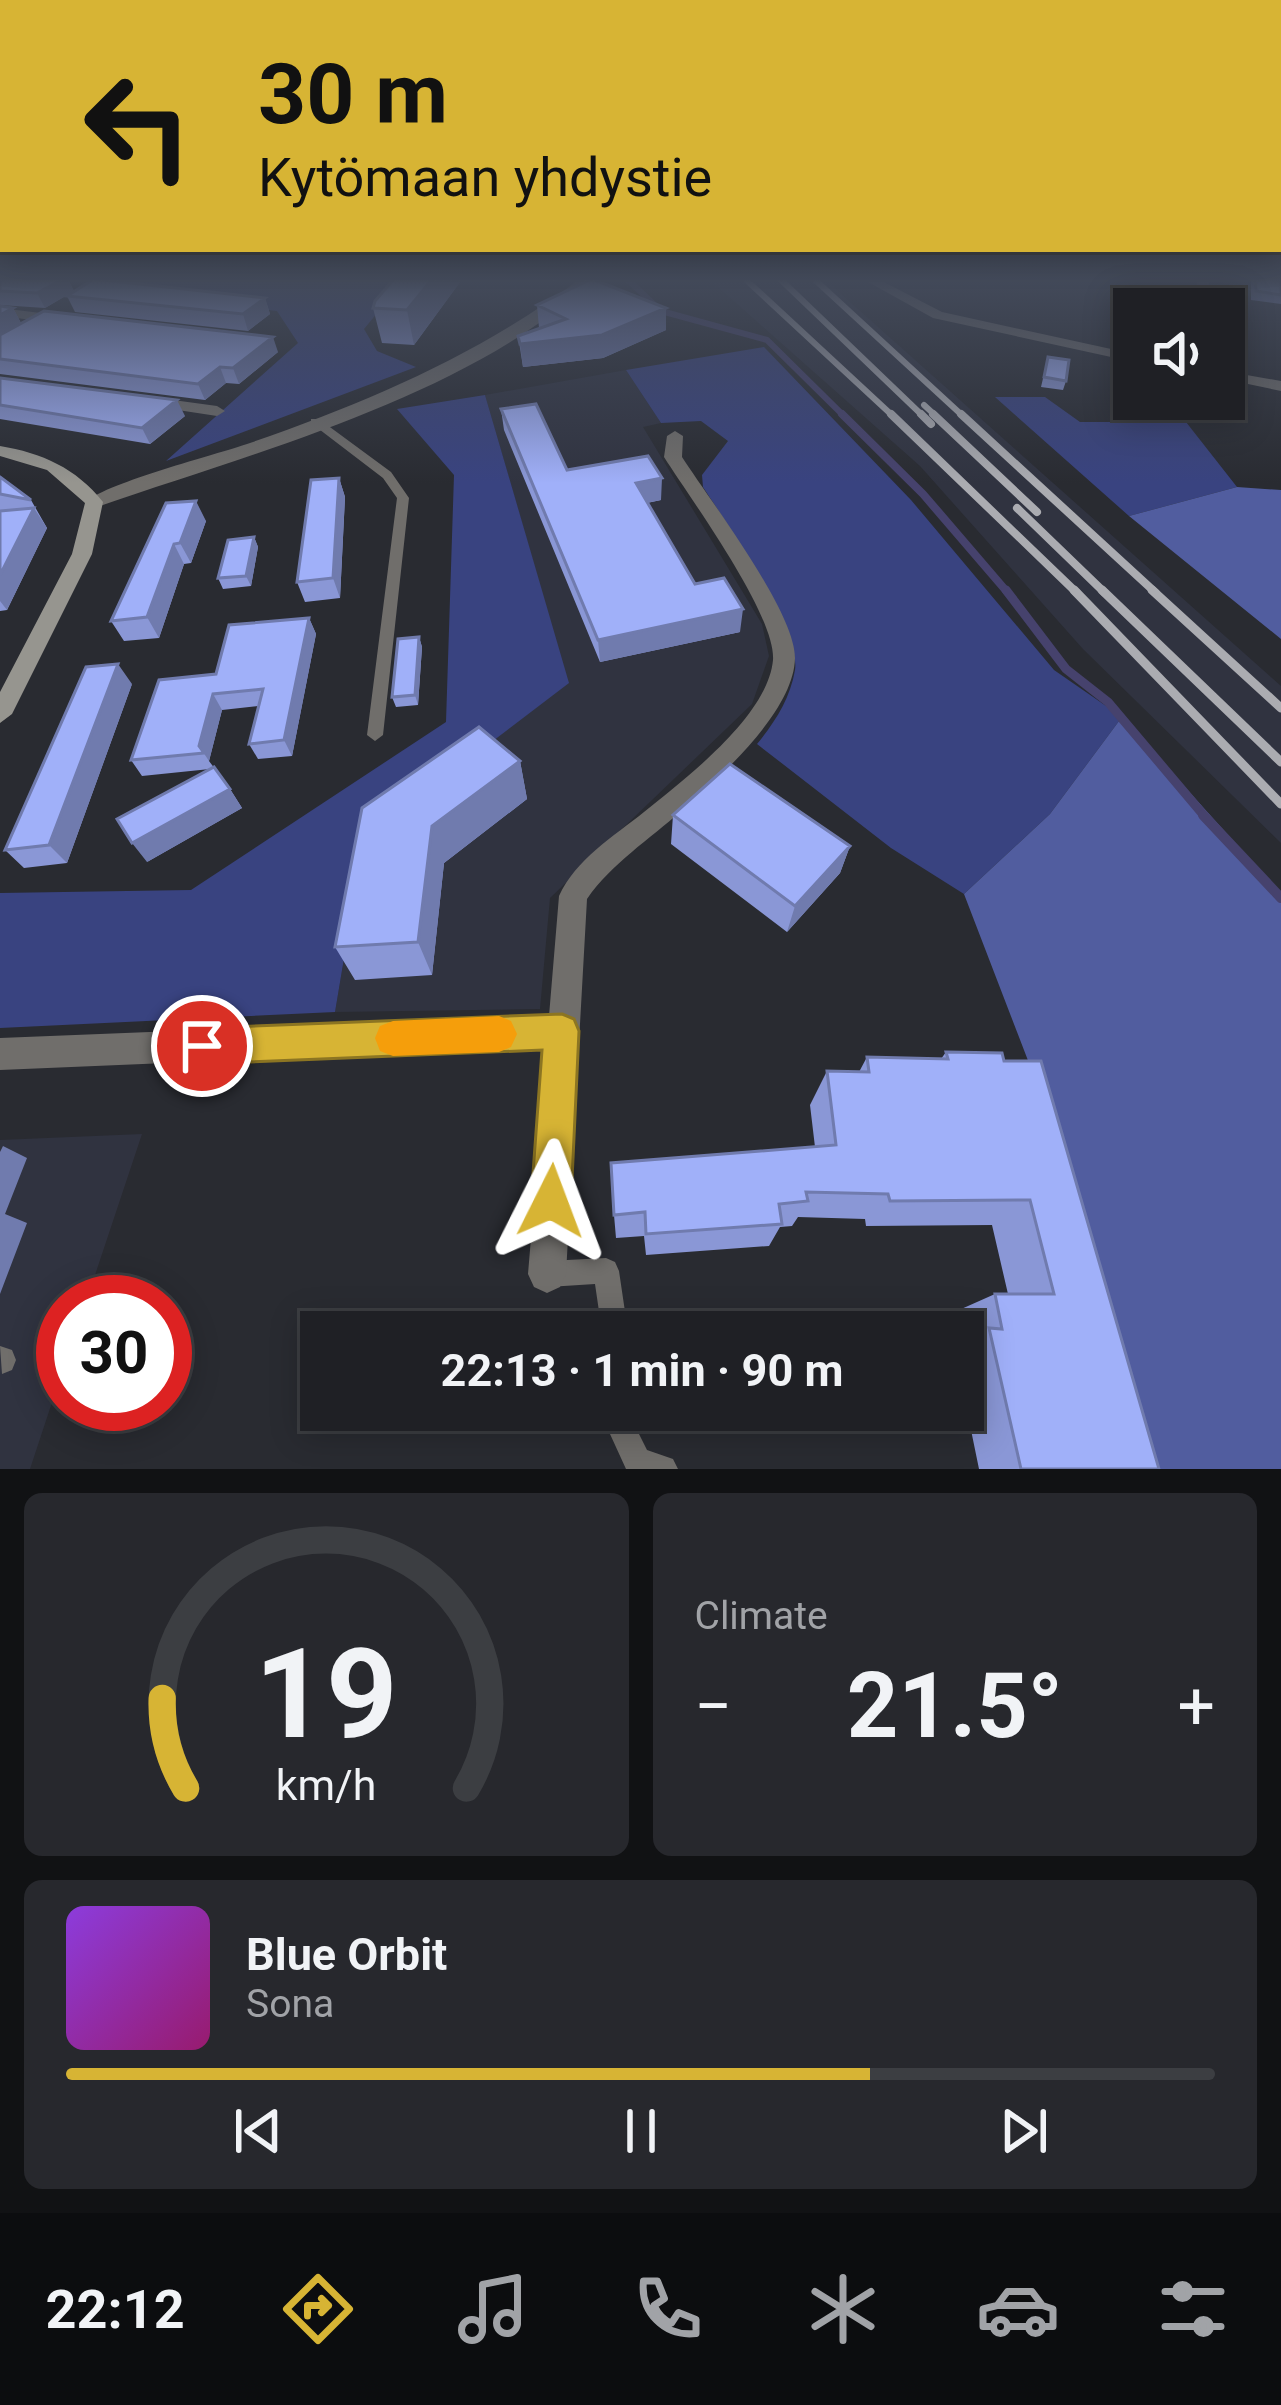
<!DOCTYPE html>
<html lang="en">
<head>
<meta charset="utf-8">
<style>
	body { margin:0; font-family:Roboto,sans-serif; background:#27282d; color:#f1f3f6; height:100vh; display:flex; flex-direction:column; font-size:45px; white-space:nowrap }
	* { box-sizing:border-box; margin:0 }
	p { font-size:39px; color:#a1a3a7 }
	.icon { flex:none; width:66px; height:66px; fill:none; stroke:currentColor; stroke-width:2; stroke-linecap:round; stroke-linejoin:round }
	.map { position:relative; height:1469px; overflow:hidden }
	.drawer { display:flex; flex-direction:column; gap:24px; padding:24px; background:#111214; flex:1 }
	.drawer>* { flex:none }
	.guide { position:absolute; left:0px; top:0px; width:1281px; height:252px; box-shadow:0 6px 30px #0003,0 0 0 3px #3c3e42; background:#d7b434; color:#111; overflow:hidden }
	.tools { position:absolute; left:1113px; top:288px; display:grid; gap:24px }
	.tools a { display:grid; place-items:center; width:132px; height:132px; border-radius:0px; background:#1f2025; box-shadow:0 6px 30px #0003,0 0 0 3px #3c3e42; font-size:60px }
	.speed { position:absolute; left:36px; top:1275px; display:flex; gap:24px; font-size:60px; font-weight:700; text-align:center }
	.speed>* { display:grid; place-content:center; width:156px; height:156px; border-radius:50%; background:#1f2025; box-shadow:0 6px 30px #0003,0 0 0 3px #3c3e42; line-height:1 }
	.speed .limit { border:18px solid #d22; background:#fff; color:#111 }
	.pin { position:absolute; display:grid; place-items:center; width:102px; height:102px; color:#fff; margin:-51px; border:6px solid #fff; border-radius:50%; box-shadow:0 3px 12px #0007 }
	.me { position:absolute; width:132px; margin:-66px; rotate:3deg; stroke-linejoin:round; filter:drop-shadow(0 0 9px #0008) }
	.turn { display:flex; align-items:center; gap:42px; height:252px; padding:0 60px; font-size:54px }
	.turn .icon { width:156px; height:156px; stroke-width:2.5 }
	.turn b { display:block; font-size:84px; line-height:102px }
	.big { font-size:90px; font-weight:700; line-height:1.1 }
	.drawer .widget { flex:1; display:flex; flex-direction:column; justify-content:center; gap:18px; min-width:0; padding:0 42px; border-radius:18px; background:#27282d }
	.drawer .dial { align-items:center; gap:0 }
	.dial svg { height:312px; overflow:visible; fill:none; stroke:#3c3e42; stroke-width:7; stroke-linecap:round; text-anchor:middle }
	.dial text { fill:#f1f3f6; stroke:none }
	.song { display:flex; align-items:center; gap:36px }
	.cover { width:144px; height:144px; border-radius:18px; background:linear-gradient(135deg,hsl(270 70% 55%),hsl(320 70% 35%)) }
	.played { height:12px; border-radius:6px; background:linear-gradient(90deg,#d7b434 70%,#3c3e42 70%) }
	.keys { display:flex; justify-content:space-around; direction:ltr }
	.heat { display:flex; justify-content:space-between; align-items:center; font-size:66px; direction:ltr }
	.drawer .tiles { flex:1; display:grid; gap:24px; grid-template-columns:1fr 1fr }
	.widget:last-child { grid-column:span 2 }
	.trip { position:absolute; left:300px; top:1311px; width:684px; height:120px; border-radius:0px; background:#1f2025; box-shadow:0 6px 30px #0003,0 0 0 3px #3c3e42; font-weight:700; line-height:120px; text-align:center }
	.tabs { display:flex; height:192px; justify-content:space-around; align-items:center; background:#0c0d0f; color:#a1a3a7 }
	.tabs .icon { width:84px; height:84px }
	.tabs .selected { color:#d7b434 }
	.tabs b { font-size:54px; color:#f1f3f6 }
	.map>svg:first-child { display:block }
	.built { fill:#303340 }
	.green { fill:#394380 }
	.forest { fill:#515d9f }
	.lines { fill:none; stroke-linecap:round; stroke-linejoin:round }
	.stream-far3 { stroke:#46426d; stroke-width:6 }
	.stream-far2 { stroke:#46426d; stroke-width:8 }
	.stream-far1 { stroke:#46426d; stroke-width:9 }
	.stream { stroke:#46426d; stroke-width:10 }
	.lane { fill:#706e6b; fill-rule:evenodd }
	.street { fill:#706e6b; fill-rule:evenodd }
	.secondary { fill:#96958f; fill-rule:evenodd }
	.rail-far2 { stroke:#abacb1; stroke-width:6 }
	.rail-far1 { stroke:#abacb1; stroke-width:8 }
	.rail { stroke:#abacb1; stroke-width:9 }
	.wall { fill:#8a97d6 }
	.shaded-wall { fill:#707bae }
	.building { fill:#a0b0f9; stroke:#707bae; stroke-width:3 }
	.route { fill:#d7b434; stroke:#8c7522; stroke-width:3 }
	.slow { fill:#f59e0b }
</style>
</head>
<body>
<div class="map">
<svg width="1281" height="1469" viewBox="0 0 1281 1469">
	<rect width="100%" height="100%" fill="#292b31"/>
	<!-- built -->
	<path class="built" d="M708,278H823L1281,686V843L1083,649L920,466Z
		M626,370L661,423L643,427L762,624L769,656L752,704L550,898L540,1009L335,1012L364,839L568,683L485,395Z
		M142,1134L86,1302H63V1369L30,1469H0V1140Z"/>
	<!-- green -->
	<path class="green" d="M146,278H406L364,329L377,351L416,367L166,461L298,343L277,311L125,293Z
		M764,347L911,500L1054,670L1122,717L1050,814L964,894L891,848L757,744C775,722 790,699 795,670C801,630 726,523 703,487L702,475L728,441L701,421L661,423L626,370Z
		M485,395L569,683L364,839L335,1012L0,1028V893L191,890L446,722L454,475L397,409Z
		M995,397H1045L1080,422H1186L1237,487L1129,516Z"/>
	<!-- forest -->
	<path class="forest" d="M1237,487L1281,490V639L1129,516Z
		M1122,717L1281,894V1469H1155L1047,1110L964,894L1050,814Z"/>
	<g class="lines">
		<!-- stream-far3 -->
		<path class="stream-far3" d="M626,278L661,311L767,340L845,417"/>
		<!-- stream-far2 -->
		<path class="stream-far2" d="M842,414L923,494L1008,593"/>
		<!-- stream-far1 -->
		<path class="stream-far1" d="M1006,590L1066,669L1108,702L1206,818"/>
		<!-- stream -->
		<path class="stream" d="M1203,815L1281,898"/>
		<!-- lane -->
		<path class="lane" d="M311,419H319L391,472L409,498L383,735L375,741L367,735L397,498L383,478L311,423Z
			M606,1258L615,1262L619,1271L628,1332H602L595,1284L548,1287L539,1283L535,1274L539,1265L548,1261Z
			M0,1346L12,1350L16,1360L12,1370L2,1374Z
			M608,1410H636L638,1432L647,1450L673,1459L678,1469H626L610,1434Z"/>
		<!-- street -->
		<path class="street" d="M581,278H594C475,394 256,452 100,506L94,507L85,502C112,481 212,456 250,443C368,402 481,354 581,278Z
			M861,278H876L942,312L1134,354V362L933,318Z
			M1196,278H1208L1214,309H1200Z
			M0,308L65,316L72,320L65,324L0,316Z
			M1224,371L1281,381V391L1224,379Z
			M151,397L217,406L225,411L217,416L145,405L143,402Z
			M675,431L683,436L682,457C709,499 795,611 795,658C794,712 719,778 681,811C650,839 611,864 587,899L566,1274L560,1287L547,1293L534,1287L528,1274L547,1047L0,1070V1038L549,1016L559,896C576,859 613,837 644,812C685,779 768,716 773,660C776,615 690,498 664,457L667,436Z"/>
		<!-- secondary -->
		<path class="secondary" d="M0,446C42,453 76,468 103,502L92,554L12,714L0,723V692L72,554L85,503L47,470L0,456Z"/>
		<!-- rail-far2 -->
		<path class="rail-far2" d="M744,278L894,417
			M779,278L924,417
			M813,278L964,417
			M924,405L937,417"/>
		<!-- rail-far1 -->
		<path class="rail-far1" d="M891,414L1077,593
			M921,414L931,424
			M933,414L1037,512
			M961,414L1156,593
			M1017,508L1105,593"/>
		<!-- rail -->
		<path class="rail" d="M1074,590L1281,804
			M1102,590L1281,762
			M1152,590L1281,708"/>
	</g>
	<!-- wall -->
	<path class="wall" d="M0,278H70L68,279L74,291L45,308L0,305Z
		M395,278H463L414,345L382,343L373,308Z
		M506,278H560L556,281Z
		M1251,278H1281V304L1251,300Z
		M67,296L265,298L270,314L248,331L75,312Z
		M537,305L666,330L603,358L523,367L518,336L539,328Z
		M0,306L13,308L21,323L278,352L239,384L226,383L205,400L0,374Z
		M1048,357L1066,381L1063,390L1041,387Z
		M0,378L185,416L150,444L0,419Z
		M501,409L567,470L661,500L647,503L695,584L740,632L600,662L504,430Z
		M0,477L31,500L47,528L7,610L0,611Z
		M339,478L345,497L340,598L305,602L297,582Z
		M166,503L206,521L191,563L184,564L159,638L124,641L111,621Z
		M254,537L258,547L251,586L223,589L218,578Z
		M309,618L316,634L292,756L258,759L249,744L258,706L222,710L209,761L230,789L242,808L147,862L210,769L142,776L131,760L216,674Z
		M419,637L422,647L418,705L396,707L392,697Z
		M132,684L67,863L24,868L5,850Z
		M520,761L527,799L444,863L432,975L355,980L335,947Z
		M673,815L850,846L840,873L787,932L671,844Z
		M946,1052L1002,1053L1159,1469H979L963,1391L964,1337L959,1310L995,1294H1008L992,1225L866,1226L865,1219L798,1217L792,1226L780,1227L769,1246L646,1255L644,1236L616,1238L614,1215L815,1147L810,1105L827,1071L859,1072L867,1057L941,1059Z"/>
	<!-- shaded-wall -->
	<path class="shaded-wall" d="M44,278H70L68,279L74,291L45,308L37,293Z
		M433,278H463L414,345L407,310Z
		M265,298L270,314L248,331L243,314Z
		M13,308L21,323L0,336V315Z
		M666,308V330L603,358L523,367L520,344Z
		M273,337L278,352L239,384L233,368Z
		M220,367L226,383L205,400L198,384Z
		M177,400L185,416L150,444L142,428Z
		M339,478L345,497L340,598L333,578Z
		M662,478L661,500L636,505V483Z
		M196,501L206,521L191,563L180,543Z
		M34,508L47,528L7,610L0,601V575Z
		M254,537L258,547L251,586L246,576Z
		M174,544L184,564L159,638L147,617Z
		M743,609L740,632L600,662L598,640Z
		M309,618L316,634L292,756L284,740Z
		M419,637L422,647L418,705L415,695Z
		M118,664L132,684L67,863L49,845Z
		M213,694L222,710L209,761L199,746Z
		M520,761L527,799L444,863L432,975L418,942L432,826Z
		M230,789L242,808L147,862L132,843Z
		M850,846L840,873L787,932L795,906Z
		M3,1146L27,1158L5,1214L27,1223L0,1294V1152Z"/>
	<!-- building -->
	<path class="building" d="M0,278H65L37,293L0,291Z
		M395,278H433L407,310L373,308L375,301Z
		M1255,278H1281V295L1256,291Z
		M94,279L265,298L243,314L67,296Z
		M592,279L666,308L602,335L520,344L518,336L566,319L537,305Z
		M0,306L13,308L0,315Z
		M44,311L273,337L233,368L220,367L198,384L0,359V335Z
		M1048,357L1069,360L1066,381L1044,377Z
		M0,378L177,400L142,428L0,405Z
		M536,404L567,470L648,456L662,478L636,483L695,584L724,578L743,609L598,640L501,409Z
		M0,477L31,500L0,494Z
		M339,478L333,578L297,582L311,480Z
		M196,501L180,543L174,544L147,617L111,621L166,503Z
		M34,508L0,575V511Z
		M254,537L246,576L218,578L228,540Z
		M309,618L284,740L249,744L263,689L213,694L199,746L204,753L131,760L159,680L216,674L229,625Z
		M419,637L415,695L392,697L398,639Z
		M118,664L49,845L5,850L86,667Z
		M479,727L520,761L432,826L418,942L335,947L362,808Z
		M730,764L850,846L795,906L673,815Z
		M214,767L230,789L132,843L117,819Z
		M946,1052L1002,1053L1004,1061H1041L1159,1469H1021L989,1328L1002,1329L995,1294H1054L1030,1200L890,1201L888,1194L806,1192L808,1201L779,1204L782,1224L646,1234L645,1212L614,1215L611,1163L836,1145L827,1071L869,1072L867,1057L948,1059Z"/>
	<!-- sky -->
	<linearGradient id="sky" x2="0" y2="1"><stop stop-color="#17181b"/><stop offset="0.58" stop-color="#434a5a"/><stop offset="1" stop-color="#434a5a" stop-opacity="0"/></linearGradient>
	<rect width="1281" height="483" fill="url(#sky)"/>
	<!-- route -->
	<path class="route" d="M562,1014L574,1019L579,1031L571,1201L565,1216L551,1222L537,1216L531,1201L542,1050L202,1064L190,1059L184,1046L190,1033L202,1028Z"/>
	<!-- slow -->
	<path class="slow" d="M499,1016L511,1021L517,1034L511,1047L499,1052L393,1056L380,1051L375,1038L380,1026L393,1021Z"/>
</svg>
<div class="tools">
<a><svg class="icon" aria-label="sound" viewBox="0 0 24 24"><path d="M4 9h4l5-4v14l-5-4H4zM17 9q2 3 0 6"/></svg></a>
</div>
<div class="speed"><div class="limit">30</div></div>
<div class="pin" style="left:202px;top:1046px;background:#d93025"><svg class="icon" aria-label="arrive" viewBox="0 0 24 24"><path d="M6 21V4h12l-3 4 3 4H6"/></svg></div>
<svg class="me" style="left:551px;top:1201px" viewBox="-20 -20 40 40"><path d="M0-17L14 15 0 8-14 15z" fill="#d7b434" stroke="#fff" stroke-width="4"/></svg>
<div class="trip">22:13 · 1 min · 90 m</div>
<div class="guide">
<div class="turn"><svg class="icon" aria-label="left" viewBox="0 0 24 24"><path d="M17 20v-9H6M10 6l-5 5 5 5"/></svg><div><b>30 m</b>Kytömaan yhdystie</div></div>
</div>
</div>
<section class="drawer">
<div class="tiles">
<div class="widget dial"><svg viewBox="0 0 100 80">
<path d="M14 69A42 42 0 1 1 86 69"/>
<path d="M14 69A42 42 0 0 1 8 46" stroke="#d7b434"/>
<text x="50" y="56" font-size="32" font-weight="700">19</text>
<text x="50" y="72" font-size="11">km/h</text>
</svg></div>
<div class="widget"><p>Climate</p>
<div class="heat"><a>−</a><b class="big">21.5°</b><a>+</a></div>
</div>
<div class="widget">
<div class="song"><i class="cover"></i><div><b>Blue Orbit</b><p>Sona</p></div></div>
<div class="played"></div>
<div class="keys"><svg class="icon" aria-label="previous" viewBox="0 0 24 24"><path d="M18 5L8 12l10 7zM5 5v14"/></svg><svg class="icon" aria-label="pause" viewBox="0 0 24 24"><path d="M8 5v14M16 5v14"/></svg><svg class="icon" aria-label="next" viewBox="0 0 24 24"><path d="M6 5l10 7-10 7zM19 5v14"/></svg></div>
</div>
</div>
</section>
<nav class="tabs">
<b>22:12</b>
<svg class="icon selected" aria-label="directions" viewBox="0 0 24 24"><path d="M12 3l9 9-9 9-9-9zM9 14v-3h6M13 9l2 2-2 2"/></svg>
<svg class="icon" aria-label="music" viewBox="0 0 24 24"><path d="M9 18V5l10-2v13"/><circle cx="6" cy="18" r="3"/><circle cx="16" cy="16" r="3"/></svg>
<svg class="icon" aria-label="phone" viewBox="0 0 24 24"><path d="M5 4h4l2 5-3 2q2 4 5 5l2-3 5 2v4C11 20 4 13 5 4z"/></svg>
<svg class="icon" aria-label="climate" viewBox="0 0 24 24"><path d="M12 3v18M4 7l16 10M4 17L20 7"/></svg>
<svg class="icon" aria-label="car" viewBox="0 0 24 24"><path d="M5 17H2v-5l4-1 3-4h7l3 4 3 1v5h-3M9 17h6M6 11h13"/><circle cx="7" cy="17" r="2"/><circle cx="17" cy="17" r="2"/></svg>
<svg class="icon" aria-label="filters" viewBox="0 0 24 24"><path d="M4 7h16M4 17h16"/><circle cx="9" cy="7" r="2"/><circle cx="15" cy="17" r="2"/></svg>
</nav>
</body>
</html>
